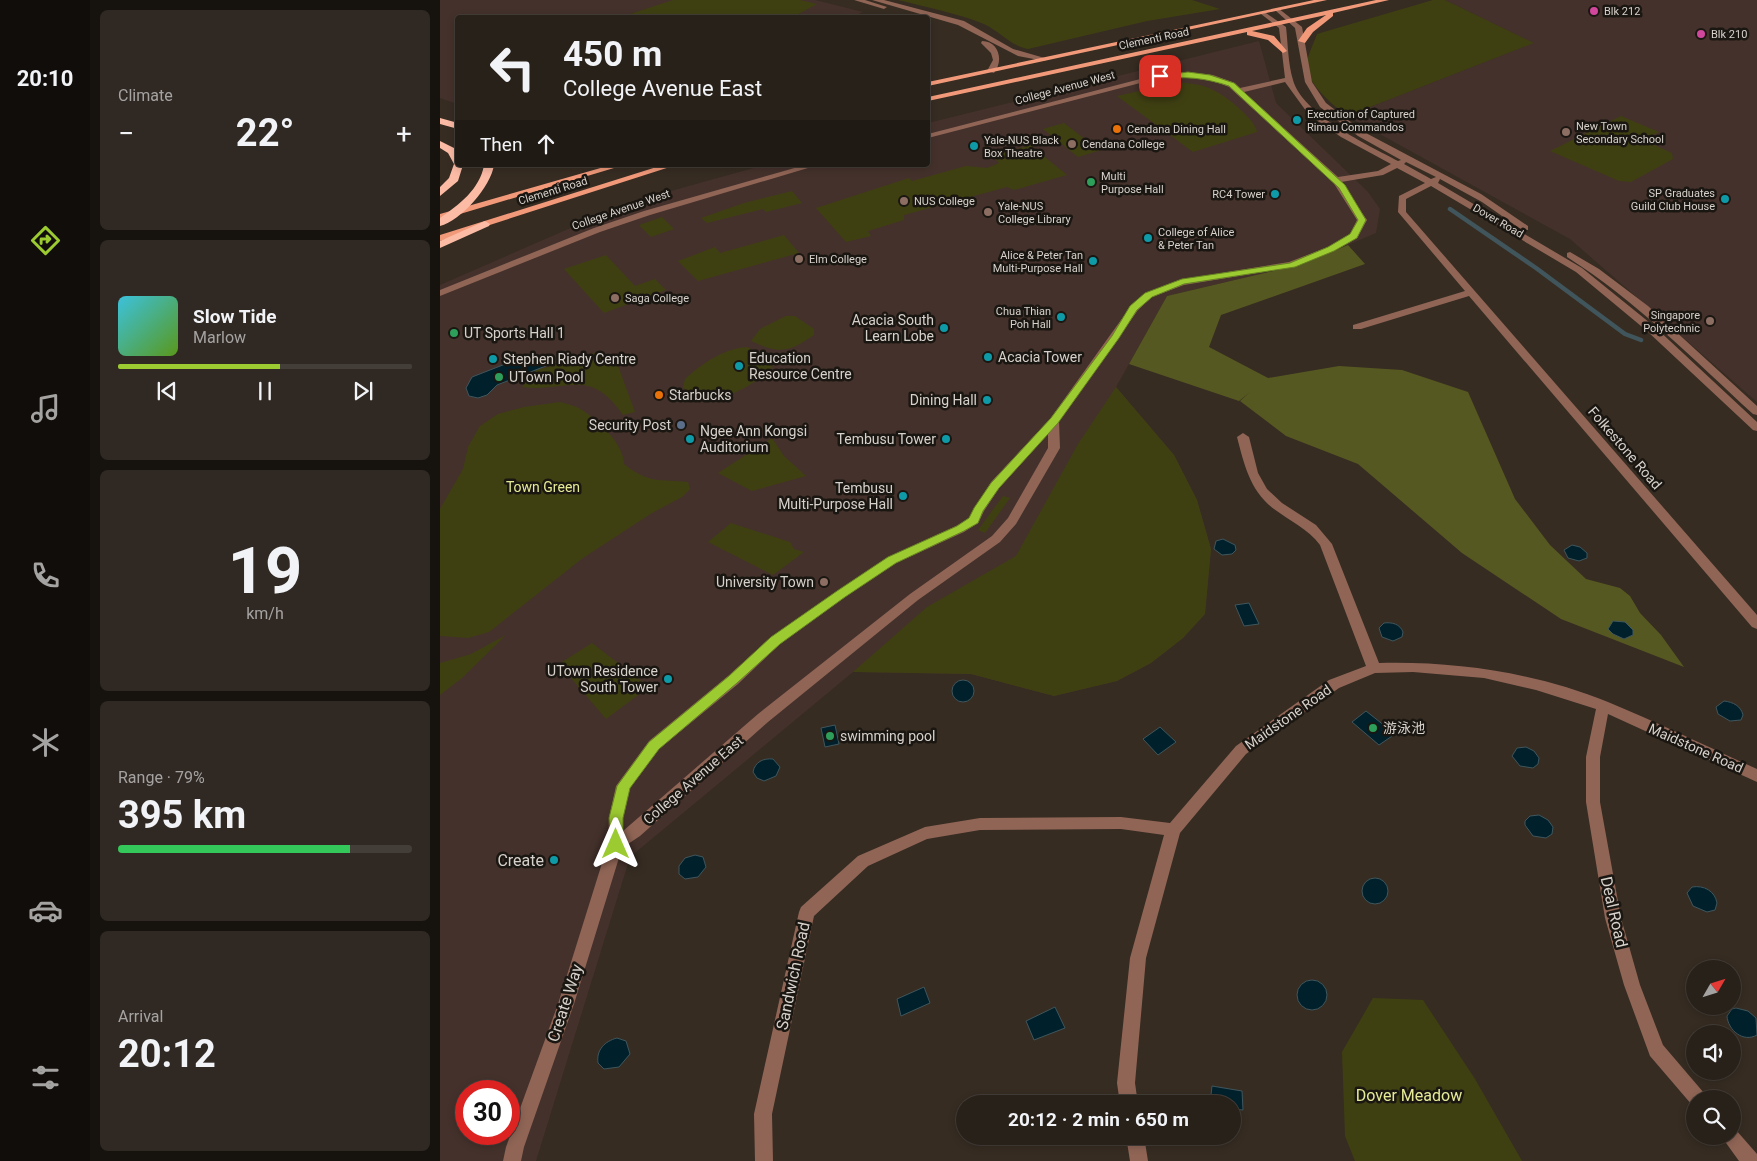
<!DOCTYPE html>
<html lang="en">
<head>
<meta charset="utf-8">
<style>
	body { margin:0; font-family:Roboto,"Noto Sans SC",sans-serif; background:#302923; color:#f1f3f6; height:100vh; display:flex; flex-direction:column; font-size:19px; white-space:nowrap }
	* { box-sizing:border-box; margin:0 }
	p { font-size:16px; color:#a5a3a2 }
	.icon { flex:none; width:28px; height:28px; fill:none; stroke:currentColor; stroke-width:2; stroke-linecap:round; stroke-linejoin:round }
	.map { position:relative; flex:1; overflow:hidden }
	.drawer { display:flex; flex-direction:column; gap:10px; padding:10px; background:#16120e; width:350px }
	.drawer>* { flex:none }
	.top-card { position:absolute; left:15px; top:15px; width:475px; height:152px; border-radius:5px; box-shadow:0 2px 8px #0003,0 0 0 1px #443e39; background:#28211a; color:#f1f3f6; overflow:hidden }
	.needle { width:32px; rotate:51deg }
	.fabs { position:absolute; left:1246px; top:960px; display:grid; gap:10px }
	.fabs a { display:grid; place-items:center; width:55px; height:55px; border-radius:50%; background:#28211a; box-shadow:0 2px 8px #0003,0 0 0 1px #443e39; font-size:25px }
	.speed { position:absolute; left:15px; top:1080px; display:flex; gap:10px; font-size:25px; font-weight:700; text-align:center }
	.speed>* { display:grid; place-content:center; width:65px; height:65px; border-radius:50%; background:#28211a; box-shadow:0 2px 8px #0003,0 0 0 1px #443e39; line-height:1 }
	.speed .limit { border:8px solid #d22; background:#fff; color:#111 }
	.pin { position:absolute; display:grid; place-items:center; width:42px; height:42px; color:#fff; margin:-21px; border-radius:10px; box-shadow:0 2px 8px #0006 }
	.me { position:absolute; width:55px; margin:-28px; rotate:0deg; stroke-linejoin:round; filter:drop-shadow(0 0 4px #0008) }
	.turn { display:flex; align-items:center; gap:18px; height:105px; padding:0 25px; font-size:22px }
	.turn .icon { width:65px; height:65px; stroke-width:2.5 }
	.turn b { display:block; font-size:35px; line-height:42px }
	.then { display:flex; align-items:center; height:48px; padding:0 25px; background:#0003; gap:10px; font-size:19px }
	.big { font-size:38px; font-weight:700; line-height:1.1 }
	.drawer .tile { flex:1; display:flex; flex-direction:column; justify-content:center; gap:8px; min-width:0; padding:0 18px; border-radius:8px; background:#302923 }
	.drawer .dial { align-items:center; gap:0 }
	.dial b { font-size:65px; line-height:1 }
	.song { display:flex; align-items:center; gap:15px }
	.cover { width:60px; height:60px; border-radius:8px; background:linear-gradient(135deg,hsl(190 70% 55%),hsl(90 70% 35%)) }
	.played { height:5px; border-radius:2px; background:linear-gradient(90deg,#9cca31 55%,#443e39 55%) }
	.keys { display:flex; justify-content:space-around; direction:ltr }
	.heat { display:flex; justify-content:space-between; align-items:center; font-size:28px; direction:ltr }
	.charge { height:8px; border-radius:4px; background:linear-gradient(90deg,#34c759 79%,#443e39 0) }
	.trip { position:absolute; left:516px; top:1095px; width:285px; height:50px; border-radius:25px; background:#28211a; box-shadow:0 2px 8px #0003,0 0 0 1px #443e39; font-weight:700; line-height:50px; text-align:center }
	main { display:flex; flex:1; min-height:0 }
	.menu { display:flex; flex-direction:column; width:90px; justify-content:space-around; align-items:center; background:#100d0a; color:#a5a3a2 }
	.menu .icon { width:35px; height:35px }
	.menu .current { color:#9cca31 }
	.menu b { font-size:22px; color:#f1f3f6 }
	.map>svg:first-child { display:block }
	.education { fill:#44312b; fill-rule:evenodd }
	.green { fill:#3f4012 }
	.forest { fill:#565821 }
	.water { fill:#00212c; stroke:#40565c }
	.lines { fill:none; stroke-linecap:round; stroke-linejoin:round }
	.stream { stroke:#40565c; stroke-width:4.5 }
	.minor { fill:#906556; fill-rule:evenodd }
	.major { fill:#f2997a; fill-rule:evenodd }
	.highway { fill:#fcbba5; fill-rule:evenodd }
	.route { fill:#9cca31; stroke:#658320 }
	.hotel-dot { fill:#d1479c; stroke:#1a1611; stroke-width:2 }
	.culture-dot { fill:#0f9aa8; stroke:#1a1611; stroke-width:2 }
	.food-dot { fill:#e8710a; stroke:#1a1611; stroke-width:2 }
	.education-dot { fill:#8d6e63; stroke:#1a1611; stroke-width:2 }
	.leisure-dot { fill:#2e9e5b; stroke:#1a1611; stroke-width:2 }
	.service-dot { fill:#5c6f8a; stroke:#1a1611; stroke-width:2 }
	.labels { text-anchor:middle; dominant-baseline:central; stroke-width:5; stroke-linejoin:round; paint-order:stroke }
	.far-poi-label { font-size:11px; fill:#d7d1cb; stroke:#1a1611; text-anchor:start }
	.far-street-label { font-size:11px; fill:#d7d1cb; stroke:#1a1611 }
	.poi-label { font-size:14px; fill:#d7d1cb; stroke:#1a1611; text-anchor:start }
	.street-label { font-size:14px; fill:#d7d1cb; stroke:#1a1611 }
	.park-label { font-size:14px; fill:#e6ea96; stroke:#1a1611 }
	.near-poi-label { font-size:16px; fill:#d7d1cb; stroke:#1a1611; text-anchor:end }
	.near-street-label { font-size:16px; fill:#d7d1cb; stroke:#1a1611 }
	.near-park-label { font-size:16px; fill:#e6ea96; stroke:#1a1611 }
</style>
</head>
<body>
<main>
<nav class="menu">
<b>20:10</b>
<svg class="icon current" aria-label="directions" viewBox="0 0 24 24"><path d="M12 3l9 9-9 9-9-9zM9 14v-3h6M13 9l2 2-2 2"/></svg>
<svg class="icon" aria-label="music" viewBox="0 0 24 24"><path d="M9 18V5l10-2v13"/><circle cx="6" cy="18" r="3"/><circle cx="16" cy="16" r="3"/></svg>
<svg class="icon" aria-label="phone" viewBox="0 0 24 24"><path d="M5 4h4l2 5-3 2q2 4 5 5l2-3 5 2v4C11 20 4 13 5 4z"/></svg>
<svg class="icon" aria-label="climate" viewBox="0 0 24 24"><path d="M12 3v18M4 7l16 10M4 17L20 7"/></svg>
<svg class="icon" aria-label="car" viewBox="0 0 24 24"><path d="M5 17H2v-5l4-1 3-4h7l3 4 3 1v5h-3M9 17h6M6 11h13"/><circle cx="7" cy="17" r="2"/><circle cx="17" cy="17" r="2"/></svg>
<svg class="icon" aria-label="filters" viewBox="0 0 24 24"><path d="M4 7h16M4 17h16"/><circle cx="9" cy="7" r="2"/><circle cx="15" cy="17" r="2"/></svg>
</nav>
<section class="drawer">
<div class="tile"><p>Climate</p>
<div class="heat"><a>−</a><b class="big">22°</b><a>+</a></div>
</div>
<div class="tile">
<div class="song"><i class="cover"></i><div><b>Slow Tide</b><p>Marlow</p></div></div>
<div class="played"></div>
<div class="keys"><svg class="icon" aria-label="previous" viewBox="0 0 24 24"><path d="M18 5L8 12l10 7zM5 5v14"/></svg><svg class="icon" aria-label="pause" viewBox="0 0 24 24"><path d="M8 5v14M16 5v14"/></svg><svg class="icon" aria-label="next" viewBox="0 0 24 24"><path d="M6 5l10 7-10 7zM19 5v14"/></svg></div>
</div>
<div class="tile dial"><b>19</b><p>km/h</p></div>
<div class="tile"><p>Range · 79%</p><b class="big">395 km</b><div class="charge"></div></div>
<div class="tile"><p>Arrival</p><b class="big">20:12</b></div>
</section>
<div class="map">
<svg width="1317" height="1161" viewBox="0 0 1317 1161">
	<rect width="100%" height="100%" fill="#362c22"/>
	<!-- education -->
	<path class="education" d="M0,0H375L423,12L409,18H18L17,104L0,98Z
		M1005,0H1317V402L1130,239L907,116L1093,43Z
		M819,41L836,103L928,192L940,209L936,233L863,264L727,296L676,387L734,455L757,500L771,549L765,614L743,638L711,663L677,681L614,696L531,674L413,672L190,857L96,1161H0V285L188,203L324,165H488V123ZM26,1091H69V1134H26Z"/>
	<!-- green -->
	<path class="green" d="M233,0H360L377,4L353,17L341,15L342,17H181Z
		M458,0H752L780,9L707,21L588,49C571,46 559,31 544,24C516,13 486,7 458,0Z
		M993,0H1005L1094,43L907,116C893,105 863,81 867,61C869,52 874,43 877,34Z
		M739,82C751,84 763,84 773,90C785,95 816,120 817,132L753,152L677,96Z
		M1181,116L1219,132L1203,140L1232,153L1233,159L1191,182L1179,181L1110,151Z
		M624,123L650,143L659,141L668,148L638,157L603,129Z
		M590,145L627,175L574,190L567,187L464,215V220L428,231L431,236L406,242L376,208L469,178L472,181L526,166L547,168L559,163L553,156Z
		M352,191L362,203L326,212L323,209L267,223L261,218L304,203Z
		M222,217L234,229L211,237L199,225Z
		M344,235L359,253L258,281L238,261L275,247L280,253Z
		M166,255L195,286L215,279L226,290L164,313L124,269Z
		M346,316H355L374,329V335C348,353 339,354 311,341L320,329Z
		M307,347L332,360L334,363L330,372C306,387 267,417 243,387L245,379C263,363 283,349 307,347Z
		M155,353L169,356L177,363L195,412L183,415C149,366 128,393 82,387L96,370L112,366L130,357Z
		M676,387L734,455L757,500L771,549L765,614L743,638L711,663L677,681L614,696L531,674L413,672L487,607L576,556L638,444Z
		M120,402C127,404 136,406 142,410C158,420 184,444 184,464C209,484 220,479 248,482L250,489L242,497L212,513L143,558L49,632L28,638L0,636V509L23,469L28,447L40,426L58,414L84,407Z
		M332,438L344,456L366,476L312,491L278,473Z
		M563,496L570,498L545,533L538,530Z
		M291,523L350,542L354,549L364,552L333,575L268,542Z
		M66,635L22,678L0,695V663L31,654Z
		M152,643L209,687L166,719L119,664Z
		M933,998L983,1000L1035,1079L1082,1161H915L905,1136L902,1052Z"/>
	<!-- forest -->
	<path class="forest" d="M908,245L925,264L781,315L769,347L828,378L899,366L962,370L1028,392L1075,499L1110,545L1146,579L1180,588L1190,596L1200,613L1221,635L1244,667L1121,619L1022,553L918,464L846,436L800,401L810,392L799,401L689,364L727,296L863,264Z"/>
	<!-- water -->
	<path class="water" d="M91,354L116,362L57,385L47,395L38,398L29,396L26,388L32,377Z
		M783,539L795,545L796,550L792,554L782,555L774,549L776,541Z
		M1132,545L1140,547L1147,553V558L1139,561L1128,558L1124,550Z
		M809,603L819,624L804,626L795,605Z
		M1173,621L1185,622L1193,630V635L1184,639L1173,634L1168,629Z
		M944,623C952,622 960,624 963,632L962,637L953,641L942,637L939,628Z
		M512 691a11 11 0 1 1 22 0a11 11 0 1 1-22 0Z
		M1284,701C1293,702 1301,706 1303,715L1301,720L1290,721L1278,714L1276,707Z
		M926,711L955,734L939,745L912,722Z
		M395,725L399,744L385,747L381,728Z
		M720,727L736,742L718,755L703,739Z
		M1086,747L1094,751L1099,758L1098,764L1093,768L1080,766L1072,756L1077,748Z
		M333,759L340,767L336,776L324,781L317,778L313,772C315,762 323,758 333,759Z
		M1099,815L1108,820L1113,827L1112,834L1106,838L1093,836L1085,825V821L1090,816Z
		M255,855L263,857L266,867L258,877L245,879L239,874V866L245,858Z
		M922 891a13 13 0 1 1 26 0a13 13 0 1 1-26 0Z
		M1252,887C1264,885 1275,891 1277,903L1275,910L1267,912L1253,906L1247,893Z
		M857 995a15 15 0 1 1 30 0a15 15 0 1 1-30 0Z
		M484,987L490,1003L461,1016L457,999Z
		M615,1007L625,1028L594,1040L586,1021Z
		M1296,1008L1308,1011L1316,1018L1317,1035C1303,1043 1288,1030 1287,1016L1292,1009Z
		M177,1038L186,1041L190,1054L179,1067L164,1069L158,1063C156,1050 165,1041 177,1038Z
		M772,1086L802,1091L803,1110L793,1109L792,1104H770Z"/>
	<g class="lines">
		<!-- stream -->
		<path class="stream" d="M1010,209L1096,268L1185,334L1201,340"/>
		<!-- minor -->
		<path class="minor" d="M414,0H425L447,7L444,9Z
			M432,0H444L524,21L573,49L608,59L604,61L578,56L518,25Z
			M838,8L862,27L872,82L886,103L924,132L1041,194L1088,226V230H1082L1042,202L1000,179L998,183L1142,268L1215,327L1317,422V431L1313,430L1207,331L1136,272L991,186L966,199V212L1317,615V629L1312,627L1029,296L921,329H913V325L1025,291L958,212L959,196L985,183L957,168L943,175L901,182L927,220L917,238L894,251L854,267L744,285L712,297L698,310L619,421L620,448L576,524L560,542L478,600L328,722L200,836L182,848L134,1004L84,1147L81,1161H63L66,1147L118,1004L168,844L169,818L176,786L209,741L288,676L330,638L397,591L448,557L516,526L529,518L551,482L610,419L691,306L706,293L739,280L849,262L888,247L910,234L917,220L893,182L789,87L769,79L748,76L708,81L488,138V134L708,77L748,72L773,75L795,83L800,88L845,78L839,28L821,14L820,13L823,11L846,27C848,44 848,64 853,80C862,114 928,145 958,161L961,160L918,136L880,107L865,82L855,28L836,11L835,10ZM845,82L869,115L901,137L951,164L938,171L898,177L804,92ZM966,162L996,177L991,179L964,164ZM608,434V448L568,518L552,536L470,594L318,714L183,831V818L190,788L219,749L298,684L340,644L405,597L456,563L524,532L538,523L544,511L559,488Z
			M542,41C559,41 564,61 554,73L547,71L553,60L551,53L541,43Z
			M365,165H378L210,215L160,232L0,296V290L154,228L204,211Z
			M1130,252L1159,269L1208,306L1317,406V415L1313,414C1253,359 1196,301 1127,257V253Z
			M803,433L809,437L818,473L827,489L842,503L876,525L892,544L939,663C1017,661 1096,673 1168,702C1219,723 1268,747 1317,769V782L1168,714L1160,757V802L1181,918L1200,985L1223,1045L1264,1093L1267,1099H1255V1107L1252,1105L1210,1056L1184,985L1165,918L1146,802V757L1156,709L1096,690L1044,678L973,672L935,673L899,688L806,754L740,833L706,958L695,1083L698,1104H680L677,1083L690,958L724,835L681,829L540,830L487,839L428,866L374,916L332,1114L333,1161H315L314,1114L359,912L361,907L418,856L485,827L540,818L681,817L730,823L796,746L889,680L926,666L880,545C868,529 850,521 834,509C810,491 804,464 797,437Z
			M1292,1128L1296,1130L1317,1154V1161H1299L1281,1136H1292Z
			M686,1136H704L708,1161H690Z"/>
		<!-- major -->
		<path class="major" d="M874,0H887L488,86V82Z
			M936,0H949L893,13V16L873,32L865,43L858,41L867,28L886,15L812,31L834,36L847,51L843,53L828,40L807,35V32L488,101V97Z
			M171,165H184L0,220V214Z
			M223,165H236L0,241V235Z"/>
		<!-- highway -->
		<path class="highway" d="M0,118L18,123V129L0,124Z
			M0,141L16,149L18,165H23L18,181L0,196V187L9,178L14,164L8,153L0,148Z
			M44,165H54C51,186 21,221 0,226V218C19,205 40,189 44,165Z
			M45,221L50,224L49,226L0,248V241Z"/>
	</g>
	<!-- route -->
	<path class="route" d="M748,72L770,75L794,83L905,185L926,220L917,238L894,251L855,267L744,284L712,297L697,310L679,338L618,423L559,488L543,511L538,523L524,531L456,563L405,597L340,644L297,683L219,749L190,788L183,818V844L181,848H171L169,818L177,786L209,742L289,676L331,637L397,591L448,557L517,526L529,518L534,508L551,483L611,418L672,336L690,306L705,293L742,279L850,263L888,247L910,234L918,220L899,188L789,86C765,78 746,76 720,79L717,76Z"/>
	<!-- markers -->
	<g class="hotel-dot">
		<circle cx="1154" cy="11" r="5"/>
		<circle cx="1261" cy="34" r="5"/>
	</g>
	<g class="culture-dot">
		<circle cx="857" cy="120" r="5"/>
		<circle cx="534" cy="146" r="5"/>
		<circle cx="835" cy="194" r="5"/>
		<circle cx="1285" cy="199" r="5"/>
		<circle cx="708" cy="238" r="5"/>
		<circle cx="653" cy="261" r="5"/>
		<circle cx="621" cy="317" r="5"/>
		<circle cx="504" cy="328" r="5"/>
		<circle cx="548" cy="357" r="5"/>
		<circle cx="53" cy="359" r="5"/>
		<circle cx="299" cy="366" r="5"/>
		<circle cx="547" cy="400" r="5"/>
		<circle cx="250" cy="439" r="5"/>
		<circle cx="506" cy="439" r="5"/>
		<circle cx="463" cy="496" r="5"/>
		<circle cx="228" cy="679" r="5"/>
		<circle cx="114" cy="860" r="5"/>
	</g>
	<g class="food-dot">
		<circle cx="677" cy="129" r="5"/>
		<circle cx="219" cy="395" r="5"/>
	</g>
	<g class="education-dot">
		<circle cx="1126" cy="132" r="5"/>
		<circle cx="632" cy="144" r="5"/>
		<circle cx="464" cy="201" r="5"/>
		<circle cx="548" cy="212" r="5"/>
		<circle cx="359" cy="259" r="5"/>
		<circle cx="175" cy="298" r="5"/>
		<circle cx="1270" cy="321" r="5"/>
		<circle cx="384" cy="582" r="5"/>
	</g>
	<g class="leisure-dot">
		<circle cx="651" cy="182" r="5"/>
		<circle cx="14" cy="333" r="5"/>
		<circle cx="59" cy="377" r="5"/>
		<circle cx="933" cy="728" r="5"/>
		<circle cx="390" cy="736" r="5"/>
	</g>
	<circle class="service-dot" cx="241" cy="425" r="5"/>
	<g class="labels">
		<!-- far-poi labels -->
		<g class="far-poi-label">
			<text x="1164" y="11">Blk 212</text>
			<text x="1271" y="34">Blk 210</text>
			<text x="867" y="114">Execution of Captured<tspan x="867" dy="13">Rimau Commandos</tspan></text>
			<text x="1136" y="126">New Town<tspan x="1136" dy="13">Secondary School</tspan></text>
			<text x="687" y="129">Cendana Dining Hall</text>
			<text x="544" y="140">Yale-NUS Black<tspan x="544" dy="13">Box Theatre</tspan></text>
			<text x="642" y="144">Cendana College</text>
			<text x="661" y="176">Multi<tspan x="661" dy="13">Purpose Hall</tspan></text>
			<text x="1275" y="193" text-anchor="end">SP Graduates<tspan x="1275" dy="13">Guild Club House</tspan></text>
			<text x="825" y="194" text-anchor="end">RC4 Tower</text>
			<text x="474" y="201">NUS College</text>
			<text x="558" y="206">Yale-NUS<tspan x="558" dy="13">College Library</tspan></text>
			<text x="718" y="232">College of Alice<tspan x="718" dy="13">&amp; Peter Tan</tspan></text>
			<text x="643" y="255" text-anchor="end">Alice &amp; Peter Tan<tspan x="643" dy="13">Multi-Purpose Hall</tspan></text>
			<text x="369" y="259">Elm College</text>
			<text x="185" y="298">Saga College</text>
			<text x="611" y="311" text-anchor="end">Chua Thian<tspan x="611" dy="13">Poh Hall</tspan></text>
			<text x="1260" y="315" text-anchor="end">Singapore<tspan x="1260" dy="13">Polytechnic</tspan></text>
		</g>
		<!-- far-street labels -->
		<g class="far-street-label">
			<text transform="translate(714 39) rotate(-12)">Clementi Road</text>
			<text transform="translate(625 88) rotate(-15)">College Avenue West</text>
			<text transform="translate(113 191) rotate(-17)">Clementi Road</text>
			<text transform="translate(181 210) rotate(-19)">College Avenue West</text>
			<text transform="translate(1058 221) rotate(30)">Dover Road</text>
		</g>
		<!-- poi labels -->
		<g class="poi-label">
			<text x="494" y="320" text-anchor="end">Acacia South<tspan x="494" dy="16">Learn Lobe</tspan></text>
			<text x="24" y="333">UT Sports Hall 1</text>
			<text x="558" y="357">Acacia Tower</text>
			<text x="309" y="358">Education<tspan x="309" dy="16">Resource Centre</tspan></text>
			<text x="63" y="359">Stephen Riady Centre</text>
			<text x="69" y="377">UTown Pool</text>
			<text x="229" y="395">Starbucks</text>
			<text x="537" y="400" text-anchor="end">Dining Hall</text>
			<text x="231" y="425" text-anchor="end">Security Post</text>
			<text x="260" y="431">Ngee Ann Kongsi<tspan x="260" dy="16">Auditorium</tspan></text>
			<text x="496" y="439" text-anchor="end">Tembusu Tower</text>
			<text x="453" y="488" text-anchor="end">Tembusu<tspan x="453" dy="16">Multi-Purpose Hall</tspan></text>
			<text x="374" y="582" text-anchor="end">University Town</text>
			<text x="218" y="671" text-anchor="end">UTown Residence<tspan x="218" dy="16">South Tower</tspan></text>
			<text x="943" y="728">游泳池</text>
			<text x="400" y="736">swimming pool</text>
		</g>
		<!-- street labels -->
		<g class="street-label">
			<text transform="translate(1185 448) rotate(49)">Folkestone Road</text>
			<text transform="translate(848 717) rotate(-35)">Maidstone Road</text>
			<text transform="translate(1256 748) rotate(24)">Maidstone Road</text>
			<text transform="translate(253 780) rotate(-41)">College Avenue East</text>
		</g>
		<!-- park labels -->
		<g class="park-label">
			<text x="103" y="487">Town Green</text>
		</g>
		<!-- near-poi labels -->
		<g class="near-poi-label">
			<text x="104" y="860">Create</text>
		</g>
		<!-- near-street labels -->
		<g class="near-street-label">
			<text transform="translate(1174 912) rotate(77)">Deal Road</text>
			<text transform="translate(353 976) rotate(-78)">Sandwich Road</text>
			<text transform="translate(125 1003) rotate(-72)">Create Way</text>
		</g>
		<!-- near-park labels -->
		<g class="near-park-label">
			<text x="969" y="1095">Dover Meadow</text>
		</g>
	</g>
</svg>
<div class="fabs">
<a><svg class="needle" viewBox="-14 -14 28 28"><path d="M0-13l5 13h-10z" fill="#e53935"/><path d="M0 13l5-13h-10z" fill="#a5a3a2"/></svg></a>
<a><svg class="icon" aria-label="sound" viewBox="0 0 24 24"><path d="M4 9h4l5-4v14l-5-4H4zM17 9q2 3 0 6"/></svg></a>
<a><svg class="icon" aria-label="search" viewBox="0 0 24 24"><circle cx="10" cy="10" r="6"/><path d="M15 15l6 6"/></svg></a>
</div>
<div class="speed"><div class="limit">30</div></div>
<div class="pin" style="left:720px;top:76px;background:#d93025"><svg class="icon" aria-label="arrive" viewBox="0 0 24 24"><path d="M6 21V4h12l-3 4 3 4H6"/></svg></div>
<svg class="me" style="left:176px;top:844px" viewBox="-20 -20 40 40"><path d="M0-17L14 15 0 8-14 15z" fill="#9cca31" stroke="#fff" stroke-width="4"/></svg>
<div class="trip">20:12 · 2 min · 650 m</div>
<div class="top-card">
<div class="turn"><svg class="icon" aria-label="left" viewBox="0 0 24 24"><path d="M17 20v-9H6M10 6l-5 5 5 5"/></svg><div><b>450 m</b>College Avenue East</div></div>
<div class="then">Then<svg class="icon" aria-label="ahead" viewBox="0 0 24 24"><path d="M12 20V5M6 11l6-6 6 6"/></svg></div>
</div>
</div>
</main>
</body>
</html>
